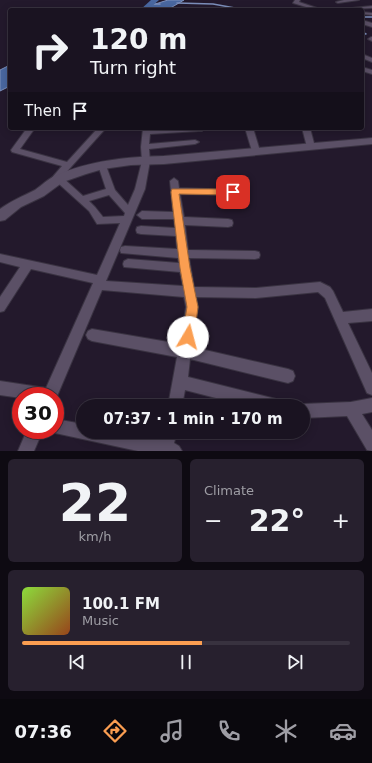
<!DOCTYPE html>
<html lang="en">
<head>
<meta charset="utf-8">
<style>
	body { margin:0; font-family:"DejaVu Sans",sans-serif; background:#27202e; color:#f1f3f6; height:100vh; display:flex; flex-direction:column; font-size:15px; white-space:nowrap }
	* { box-sizing:border-box; margin:0 }
	p { font-size:13px; color:#9f9ea5 }
	.icon { flex:none; width:22px; height:22px; fill:none; stroke:currentColor; stroke-width:2; stroke-linecap:round; stroke-linejoin:round }
	.map { position:relative; height:451px; overflow:hidden }
	.side { display:flex; flex-direction:column; gap:8px; padding:8px; background:#0e0a12; flex:1 }
	.side>* { flex:none }
	.top-card { position:absolute; left:8px; top:8px; width:356px; height:122px; border-radius:4px; box-shadow:0 2px 10px #0003,0 0 0 1px #38323f; background:#1a1321; color:#f1f3f6; overflow:hidden }
	.speed { position:absolute; left:12px; top:387px; display:flex; gap:8px; font-size:20px; font-weight:700; text-align:center }
	.speed>* { display:grid; place-content:center; width:52px; height:52px; border-radius:50%; background:#1a1321; box-shadow:0 2px 10px #0003,0 0 0 1px #38323f; line-height:1 }
	.speed .limit { border:6px solid #d22; background:#fff; color:#111 }
	.pin { position:absolute; display:grid; place-items:center; width:34px; height:34px; color:#fff; margin:-17px; border-radius:8px; box-shadow:0 2px 6px #0006 }
	.me { position:absolute; width:44px; margin:-22px; rotate:8deg; stroke-linejoin:round; filter:drop-shadow(0 0 3px #0008) }
	.turn { display:flex; align-items:center; gap:14px; height:84px; padding:0 16px; font-size:18px }
	.turn .icon { width:52px; height:52px; stroke-width:2.5 }
	.turn b { display:block; font-size:28px; line-height:34px }
	.then { display:flex; align-items:center; height:38px; padding:0 16px; background:#0003; gap:8px; font-size:15px }
	.big { font-size:30px; font-weight:700; line-height:1.1 }
	.side .tile { flex:1; display:flex; flex-direction:column; justify-content:center; gap:6px; min-width:0; padding:0 14px; border-radius:6px; background:#27202e }
	.side .dial { align-items:center; gap:0 }
	.dial b { font-size:52px; line-height:1 }
	.song { display:flex; align-items:center; gap:12px }
	.cover { width:48px; height:48px; border-radius:6px; background:linear-gradient(135deg,hsl(90 70% 55%),hsl(20 70% 35%)) }
	.played { height:4px; border-radius:2px; background:linear-gradient(90deg,#fb9e51 55%,#38323f 55%) }
	.keys { display:flex; justify-content:space-around; direction:ltr }
	.heat { display:flex; justify-content:space-between; align-items:center; font-size:22px; direction:ltr }
	.side .tiles { flex:1; display:grid; gap:8px; grid-template-columns:1fr 1fr }
	.tile:last-child { grid-column:span 2 }
	.trip { position:absolute; left:76px; top:399px; width:234px; height:40px; border-radius:20px; background:#1a1321; box-shadow:0 2px 10px #0003,0 0 0 1px #38323f; font-weight:700; line-height:40px; text-align:center }
	.dock { display:flex; height:64px; justify-content:space-around; align-items:center; background:#0a080d; color:#9f9ea5 }
	.dock .icon { width:28px; height:28px }
	.dock .current { color:#fb9e51 }
	.dock b { font-size:18px; color:#f1f3f6 }
	.map>svg:first-child { display:block }
	.water { fill:#4a68a1; stroke:#7d90bc }
	.lines { fill:none; stroke-linecap:round; stroke-linejoin:round }
	.stream { stroke:#7d90bc; stroke-width:1.5 }
	.river { fill:#4a68a1; fill-rule:evenodd }
	.street-casing { stroke:#3a3342; stroke-width:2 }
	.secondary-casing { stroke:#3a3342; stroke-width:2 }
	.street { fill:#5b5066; fill-rule:evenodd }
	.secondary { fill:#5b5066; fill-rule:evenodd }
	.route { fill:#fb9e51; stroke:#a36735 }
</style>
</head>
<body>
<div class="map">
<svg width="372" height="451" viewBox="0 0 372 451">
	<rect width="100%" height="100%" fill="#23192c"/>
	<!-- water -->
	<path class="water" d="M168,0H184L167,10H136Z
		M10,65V86L0,91V70Z"/>
	<g class="lines">
		<!-- stream -->
		<path class="stream" d="M177,3L213,4L246,10
			M151,4H160
			M362,17H372
			M362,32L366,34H362"/>
		<!-- river -->
		<path class="river" d="M151,0H159L148,10H140Z"/>
		<!-- street casing -->
		<g class="street-casing">
			<path id="street" d="M295,0H300L299,2L323,10H316L293,3Z
				M344,0H359L338,3L336,2Z
				M372,6V8L332,10Z
				M228,8H230L232,9L227,10Z
				M362,12L372,13V15L362,14Z
				M362,20L372,23V27L362,24Z
				M371,37H372V41L368,39Z
				M362,54L372,58V62L362,58Z
				M362,67L372,70V74L362,71Z
				M27,128H35L20,149L67,162L98,128H106L62,177L83,196L106,189L98,165L99,163H105L115,190L128,205L135,189L142,161L141,147L143,128H151V129L202,128V131H199L150,134L149,144L195,140L199,142L195,144L149,149L150,161L145,189L106,281L183,286L180,272L124,267L123,264L124,261L128,259L179,263L178,258L121,253L120,250L121,247L125,246L177,249L176,236L141,234L137,233L136,230L137,227L141,226L175,228L174,219H142L137,215L142,211L173,212L170,181L174,178L178,181L179,188L236,190L238,192L233,195L180,194L184,217L228,219L232,220L233,223L232,226L228,227L185,225L188,250L255,251L259,252L260,255L259,258L255,259L189,258L194,287L256,288L320,282L330,287L333,291L343,312L372,309V321L348,323L372,373V395L367,393L325,298L318,292L256,298L196,297L198,307L192,347L288,369L293,371L295,376L293,381L288,383L190,359L188,377L276,399L281,401L283,406H247L185,390L182,406H168L177,357L92,341L88,339L86,335L88,331L92,329L180,344L186,307L184,297L102,290L55,401V396H21V398L0,395V381L46,388L93,283L31,269L4,311L0,312V297L20,267L0,262V254L97,275L120,223L97,224L89,211L58,183L53,185L50,184L49,182L50,180L62,166L12,152L11,150ZM109,195L125,213L124,216L103,217L95,207L89,201Z
				M245,128H253L260,151L259,153L256,154L252,151Z
				M302,128H310L315,147L314,149H308L307,147Z
				M372,398V412L362,414L372,430V451L367,450L347,416L303,418V406H298L303,404L351,402Z
				M55,419L83,424V432H120L160,440L161,432H177L174,443L179,446L182,451H138L55,433L49,430H55Z
				M27,430H43L34,451H18Z"/>
		</g>
		<!-- secondary casing -->
		<g class="secondary-casing">
			<path id="secondary" d="M372,138V144L164,164L131,165L103,169L86,174L63,182L44,196L21,207L5,220L0,221V209C11,201 23,196 35,190C42,185 48,179 55,176C90,160 127,157 164,156Z"/>
		</g>
		<!-- street -->
		<use href="#street" class="street"/>
		<!-- secondary -->
		<use href="#secondary" class="secondary"/>
	</g>
	<!-- route -->
	<path class="route" d="M172,189H233L237,192L233,195L179,194L190,268L198,307L194,337L192,341L188,342L184,341L182,337L187,307L180,268L171,192Z"/>
</svg>
<div class="speed"><div class="limit">30</div></div>
<div class="pin" style="left:233px;top:192px;background:#d93025"><svg class="icon" aria-label="arrive" viewBox="0 0 24 24"><path d="M6 21V4h12l-3 4 3 4H6"/></svg></div>
<svg class="me" style="left:188px;top:337px" viewBox="-20 -20 40 40"><circle r="19" fill="#fff"/><path d="M0-13L10 11 0 6-10 11z" fill="#fb9e51"/></svg>
<div class="trip">07:37 · 1 min · 170 m</div>
<div class="top-card">
<div class="turn"><svg class="icon" aria-label="right" viewBox="0 0 24 24"><path d="M7 20v-9h11M14 6l5 5-5 5"/></svg><div><b>120 m</b>Turn right</div></div>
<div class="then">Then<svg class="icon" aria-label="arrive" viewBox="0 0 24 24"><path d="M6 21V4h12l-3 4 3 4H6"/></svg></div>
</div>
</div>
<section class="side">
<div class="tiles">
<div class="tile dial"><b>22</b><p>km/h</p></div>
<div class="tile"><p>Climate</p>
<div class="heat"><a>−</a><b class="big">22°</b><a>+</a></div>
</div>
<div class="tile">
<div class="song"><i class="cover"></i><div><b>100.1 FM</b><p>Music</p></div></div>
<div class="played"></div>
<div class="keys"><svg class="icon" aria-label="previous" viewBox="0 0 24 24"><path d="M18 5L8 12l10 7zM5 5v14"/></svg><svg class="icon" aria-label="pause" viewBox="0 0 24 24"><path d="M8 5v14M16 5v14"/></svg><svg class="icon" aria-label="next" viewBox="0 0 24 24"><path d="M6 5l10 7-10 7zM19 5v14"/></svg></div>
</div>
</div>
</section>
<nav class="dock">
<b>07:36</b>
<svg class="icon current" aria-label="directions" viewBox="0 0 24 24"><path d="M12 3l9 9-9 9-9-9zM9 14v-3h6M13 9l2 2-2 2"/></svg>
<svg class="icon" aria-label="music" viewBox="0 0 24 24"><path d="M9 18V5l10-2v13"/><circle cx="6" cy="18" r="3"/><circle cx="16" cy="16" r="3"/></svg>
<svg class="icon" aria-label="phone" viewBox="0 0 24 24"><path d="M5 4h4l2 5-3 2q2 4 5 5l2-3 5 2v4C11 20 4 13 5 4z"/></svg>
<svg class="icon" aria-label="climate" viewBox="0 0 24 24"><path d="M12 3v18M4 7l16 10M4 17L20 7"/></svg>
<svg class="icon" aria-label="car" viewBox="0 0 24 24"><path d="M5 17H2v-5l4-1 3-4h7l3 4 3 1v5h-3M9 17h6M6 11h13"/><circle cx="7" cy="17" r="2"/><circle cx="17" cy="17" r="2"/></svg>
</nav>
</body>
</html>
